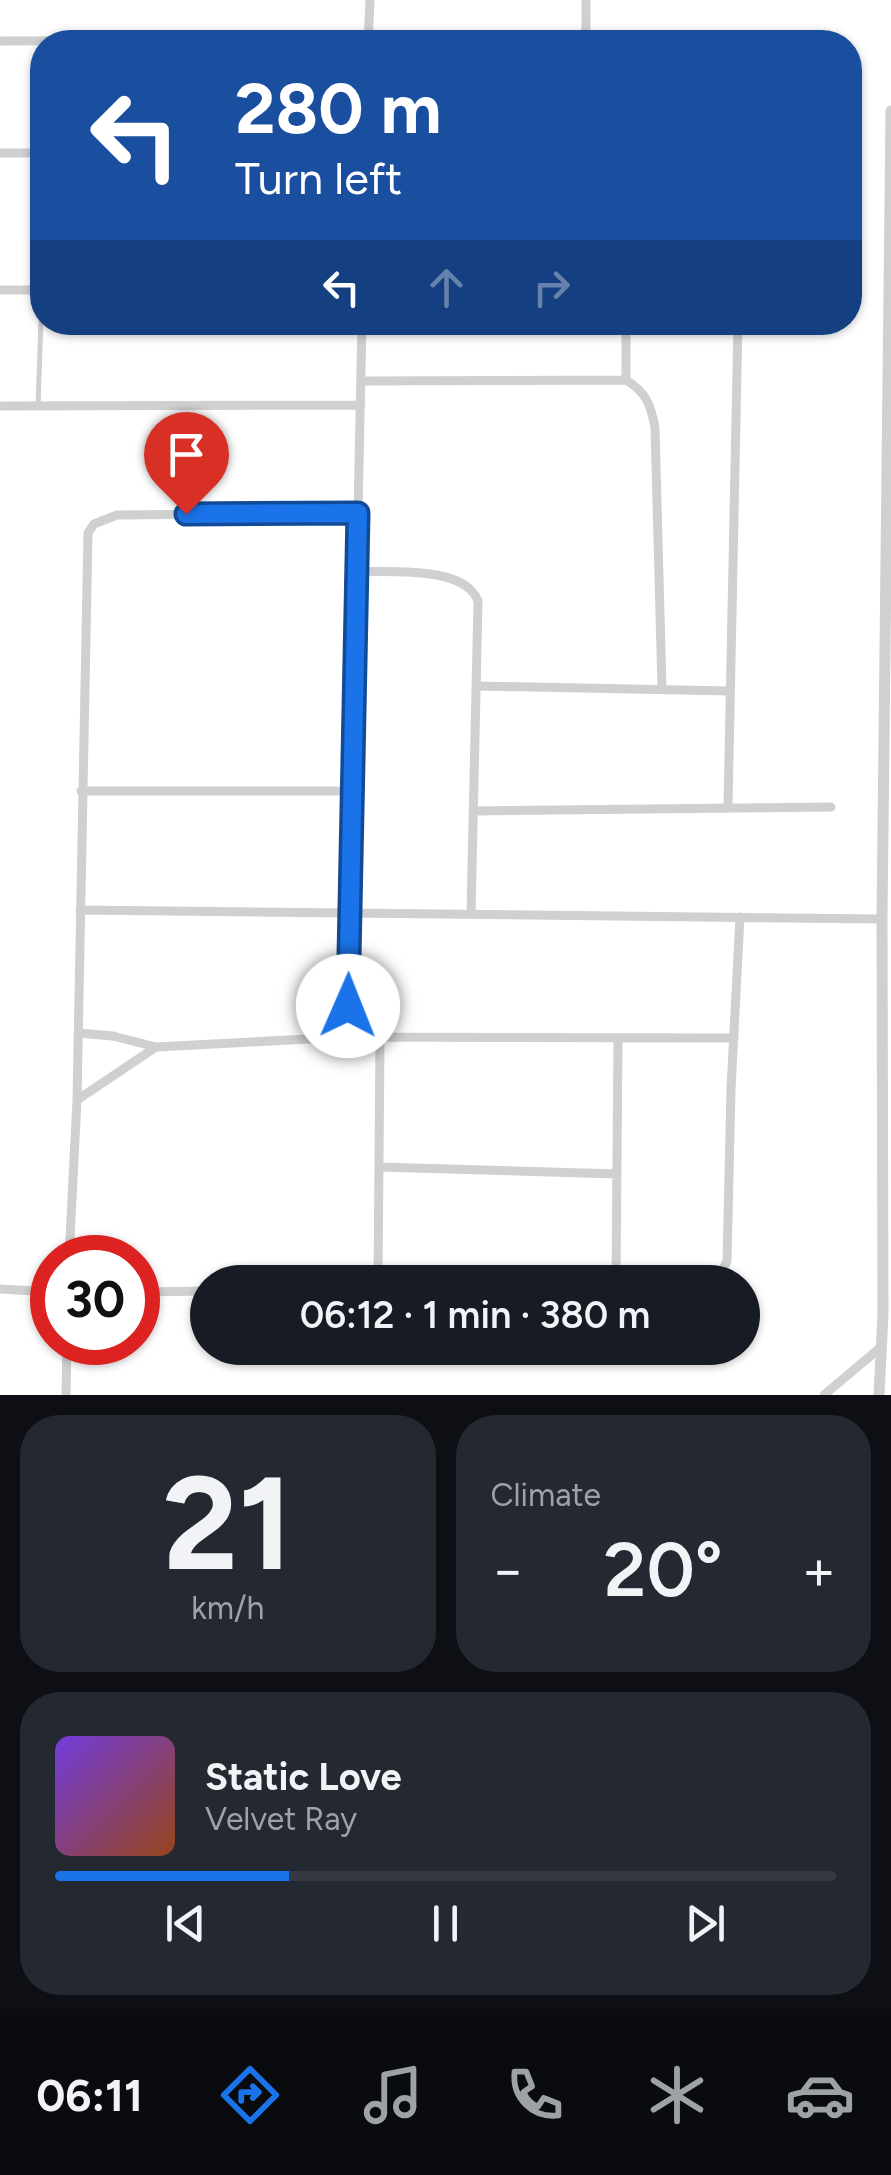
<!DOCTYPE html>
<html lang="en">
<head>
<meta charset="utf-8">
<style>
	body { margin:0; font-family:Figtree,sans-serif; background:#242831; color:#f1f3f6; height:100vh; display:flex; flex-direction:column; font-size:38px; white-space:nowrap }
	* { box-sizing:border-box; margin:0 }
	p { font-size:32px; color:#9ea1a6 }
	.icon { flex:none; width:55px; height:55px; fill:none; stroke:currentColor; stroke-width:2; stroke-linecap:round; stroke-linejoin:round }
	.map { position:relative; height:1395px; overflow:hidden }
	.drawer { display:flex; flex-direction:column; gap:20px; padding:20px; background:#0d0f14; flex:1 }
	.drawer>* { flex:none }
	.top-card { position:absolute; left:30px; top:30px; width:832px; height:305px; border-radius:40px; box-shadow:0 2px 8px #0004; background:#1a4fa0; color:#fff; overflow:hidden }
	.speed { position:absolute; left:30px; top:1235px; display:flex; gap:20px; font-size:50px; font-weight:700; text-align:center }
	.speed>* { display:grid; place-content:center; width:130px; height:130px; border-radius:50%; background:#171b24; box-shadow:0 2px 8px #0004; line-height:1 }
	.speed .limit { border:15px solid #d22; background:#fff; color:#111 }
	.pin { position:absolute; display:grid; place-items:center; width:85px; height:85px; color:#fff; margin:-102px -42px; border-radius:50% 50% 50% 0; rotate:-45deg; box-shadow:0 0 10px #0007 }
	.pin .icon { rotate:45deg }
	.me { position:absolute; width:110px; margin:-55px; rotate:1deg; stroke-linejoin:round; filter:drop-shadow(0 0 8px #0008) }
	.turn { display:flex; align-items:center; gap:35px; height:210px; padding:0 40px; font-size:45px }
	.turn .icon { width:130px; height:130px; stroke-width:2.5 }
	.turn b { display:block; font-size:70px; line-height:85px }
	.lanes { display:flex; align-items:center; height:95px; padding:0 40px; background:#0003; justify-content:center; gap:50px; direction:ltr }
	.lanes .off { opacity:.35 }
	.big { font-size:75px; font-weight:600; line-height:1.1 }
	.drawer .card { flex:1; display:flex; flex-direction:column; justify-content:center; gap:15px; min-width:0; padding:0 35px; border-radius:40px; background:#242831 }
	.drawer .dial { align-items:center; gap:0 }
	.dial b { font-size:130px; line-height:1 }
	.song { display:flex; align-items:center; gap:30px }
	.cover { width:120px; height:120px; border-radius:15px; background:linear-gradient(135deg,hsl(260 70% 55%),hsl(20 70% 35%)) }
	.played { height:10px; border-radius:5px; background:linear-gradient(90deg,#1a73e8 30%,#363941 30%) }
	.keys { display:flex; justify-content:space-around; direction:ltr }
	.heat { display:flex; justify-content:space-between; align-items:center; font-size:55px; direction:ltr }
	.drawer .tiles { flex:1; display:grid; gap:20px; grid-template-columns:1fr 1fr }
	.card:last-child { grid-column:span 2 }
	.trip { position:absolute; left:190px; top:1265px; width:570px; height:100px; border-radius:50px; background:#171b24; box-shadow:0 2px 8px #0004; font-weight:600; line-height:100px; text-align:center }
	.tabs { display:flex; height:160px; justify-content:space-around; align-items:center; background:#090b0e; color:#9ea1a6 }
	.tabs .icon { width:70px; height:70px }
	.tabs .selected { color:#1a73e8 }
	.tabs b { font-size:45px; color:#f1f3f6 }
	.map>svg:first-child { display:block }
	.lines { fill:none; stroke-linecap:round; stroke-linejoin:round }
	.service { stroke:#d0d0d0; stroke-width:5 }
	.minor { stroke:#d0d0d0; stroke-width:9 }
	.tertiary { stroke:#d0d0d0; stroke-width:11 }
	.route-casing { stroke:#114b97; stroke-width:25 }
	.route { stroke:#1a73e8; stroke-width:18 }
</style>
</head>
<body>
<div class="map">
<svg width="891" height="1395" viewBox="0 0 891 1395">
	<rect width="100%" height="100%" fill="#fff"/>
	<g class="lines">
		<!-- service -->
		<path class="service" d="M38,406L42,290"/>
		<!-- minor -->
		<path class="minor" d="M586,39V0
			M0,41L586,39L717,42
			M368,42L370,0
			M0,153H42
			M0,290H42
			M626,380V322
			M361,381L626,380C646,392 651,405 655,428L662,689
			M0,406L361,405
			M357,571C391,573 464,565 478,601L471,914
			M477,686L730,691
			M81,791H353
			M728,806L738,322
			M474,811L831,807
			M80,910L882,919
			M78,1033L113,1036L156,1047L347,1037L734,1038
			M347,1037L362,322
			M77,1100L156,1047
			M379,1167L617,1174
			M69,1258L77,1100L88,533L94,524L117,515L358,513
			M378,1282L380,1037
			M616,1282L618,1038
			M710,1282L722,1271L727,1261L731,1089L740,917
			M0,1289L52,1292
			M138,1292L208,1291
			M66,1395L67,1342
			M824,1395L881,1347"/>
		<!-- tertiary -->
		<path class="tertiary" d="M879,1395L883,1314L882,919L891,111"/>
	</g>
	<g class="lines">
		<!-- route casing -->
		<g class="route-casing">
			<path id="route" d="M186,514L358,513L348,1006"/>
		</g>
		<!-- route -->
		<use href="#route" class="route"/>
	</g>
</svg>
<div class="speed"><div class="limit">30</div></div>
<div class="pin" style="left:186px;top:514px;background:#d93025"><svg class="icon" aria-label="arrive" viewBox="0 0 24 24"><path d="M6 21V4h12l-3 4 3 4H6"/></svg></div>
<svg class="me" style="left:348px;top:1006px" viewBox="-20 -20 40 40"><circle r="19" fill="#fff"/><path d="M0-13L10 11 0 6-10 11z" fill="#1a73e8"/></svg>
<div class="trip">06:12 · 1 min · 380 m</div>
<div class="top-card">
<div class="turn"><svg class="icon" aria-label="left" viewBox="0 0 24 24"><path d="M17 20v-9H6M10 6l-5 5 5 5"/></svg><div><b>280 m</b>Turn left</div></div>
<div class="lanes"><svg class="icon" aria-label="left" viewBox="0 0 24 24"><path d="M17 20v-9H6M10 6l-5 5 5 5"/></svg><svg class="icon off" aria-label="ahead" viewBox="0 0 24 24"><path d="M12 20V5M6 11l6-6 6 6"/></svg><svg class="icon off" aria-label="right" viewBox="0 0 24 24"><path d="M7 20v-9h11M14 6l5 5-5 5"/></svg></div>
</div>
</div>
<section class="drawer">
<div class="tiles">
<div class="card dial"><b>21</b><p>km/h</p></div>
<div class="card"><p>Climate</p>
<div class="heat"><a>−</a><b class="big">20°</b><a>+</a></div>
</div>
<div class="card">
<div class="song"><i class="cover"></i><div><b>Static Love</b><p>Velvet Ray</p></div></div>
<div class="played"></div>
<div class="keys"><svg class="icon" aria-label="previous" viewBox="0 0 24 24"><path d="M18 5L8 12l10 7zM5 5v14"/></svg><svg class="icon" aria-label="pause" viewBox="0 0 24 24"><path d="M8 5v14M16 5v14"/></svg><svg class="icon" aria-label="next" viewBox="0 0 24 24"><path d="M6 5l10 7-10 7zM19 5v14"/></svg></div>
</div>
</div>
</section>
<nav class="tabs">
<b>06:11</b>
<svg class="icon selected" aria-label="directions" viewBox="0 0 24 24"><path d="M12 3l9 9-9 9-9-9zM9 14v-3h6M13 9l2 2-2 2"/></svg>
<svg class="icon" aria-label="music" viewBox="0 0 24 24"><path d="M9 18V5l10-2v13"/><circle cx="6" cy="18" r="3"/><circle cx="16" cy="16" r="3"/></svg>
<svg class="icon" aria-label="phone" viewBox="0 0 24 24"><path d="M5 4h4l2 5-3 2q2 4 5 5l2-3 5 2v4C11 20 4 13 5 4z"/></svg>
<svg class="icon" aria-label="climate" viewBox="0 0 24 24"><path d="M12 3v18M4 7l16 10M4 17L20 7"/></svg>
<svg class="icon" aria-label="car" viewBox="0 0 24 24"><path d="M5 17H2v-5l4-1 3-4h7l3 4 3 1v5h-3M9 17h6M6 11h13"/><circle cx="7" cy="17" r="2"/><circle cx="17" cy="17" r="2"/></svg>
</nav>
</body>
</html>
